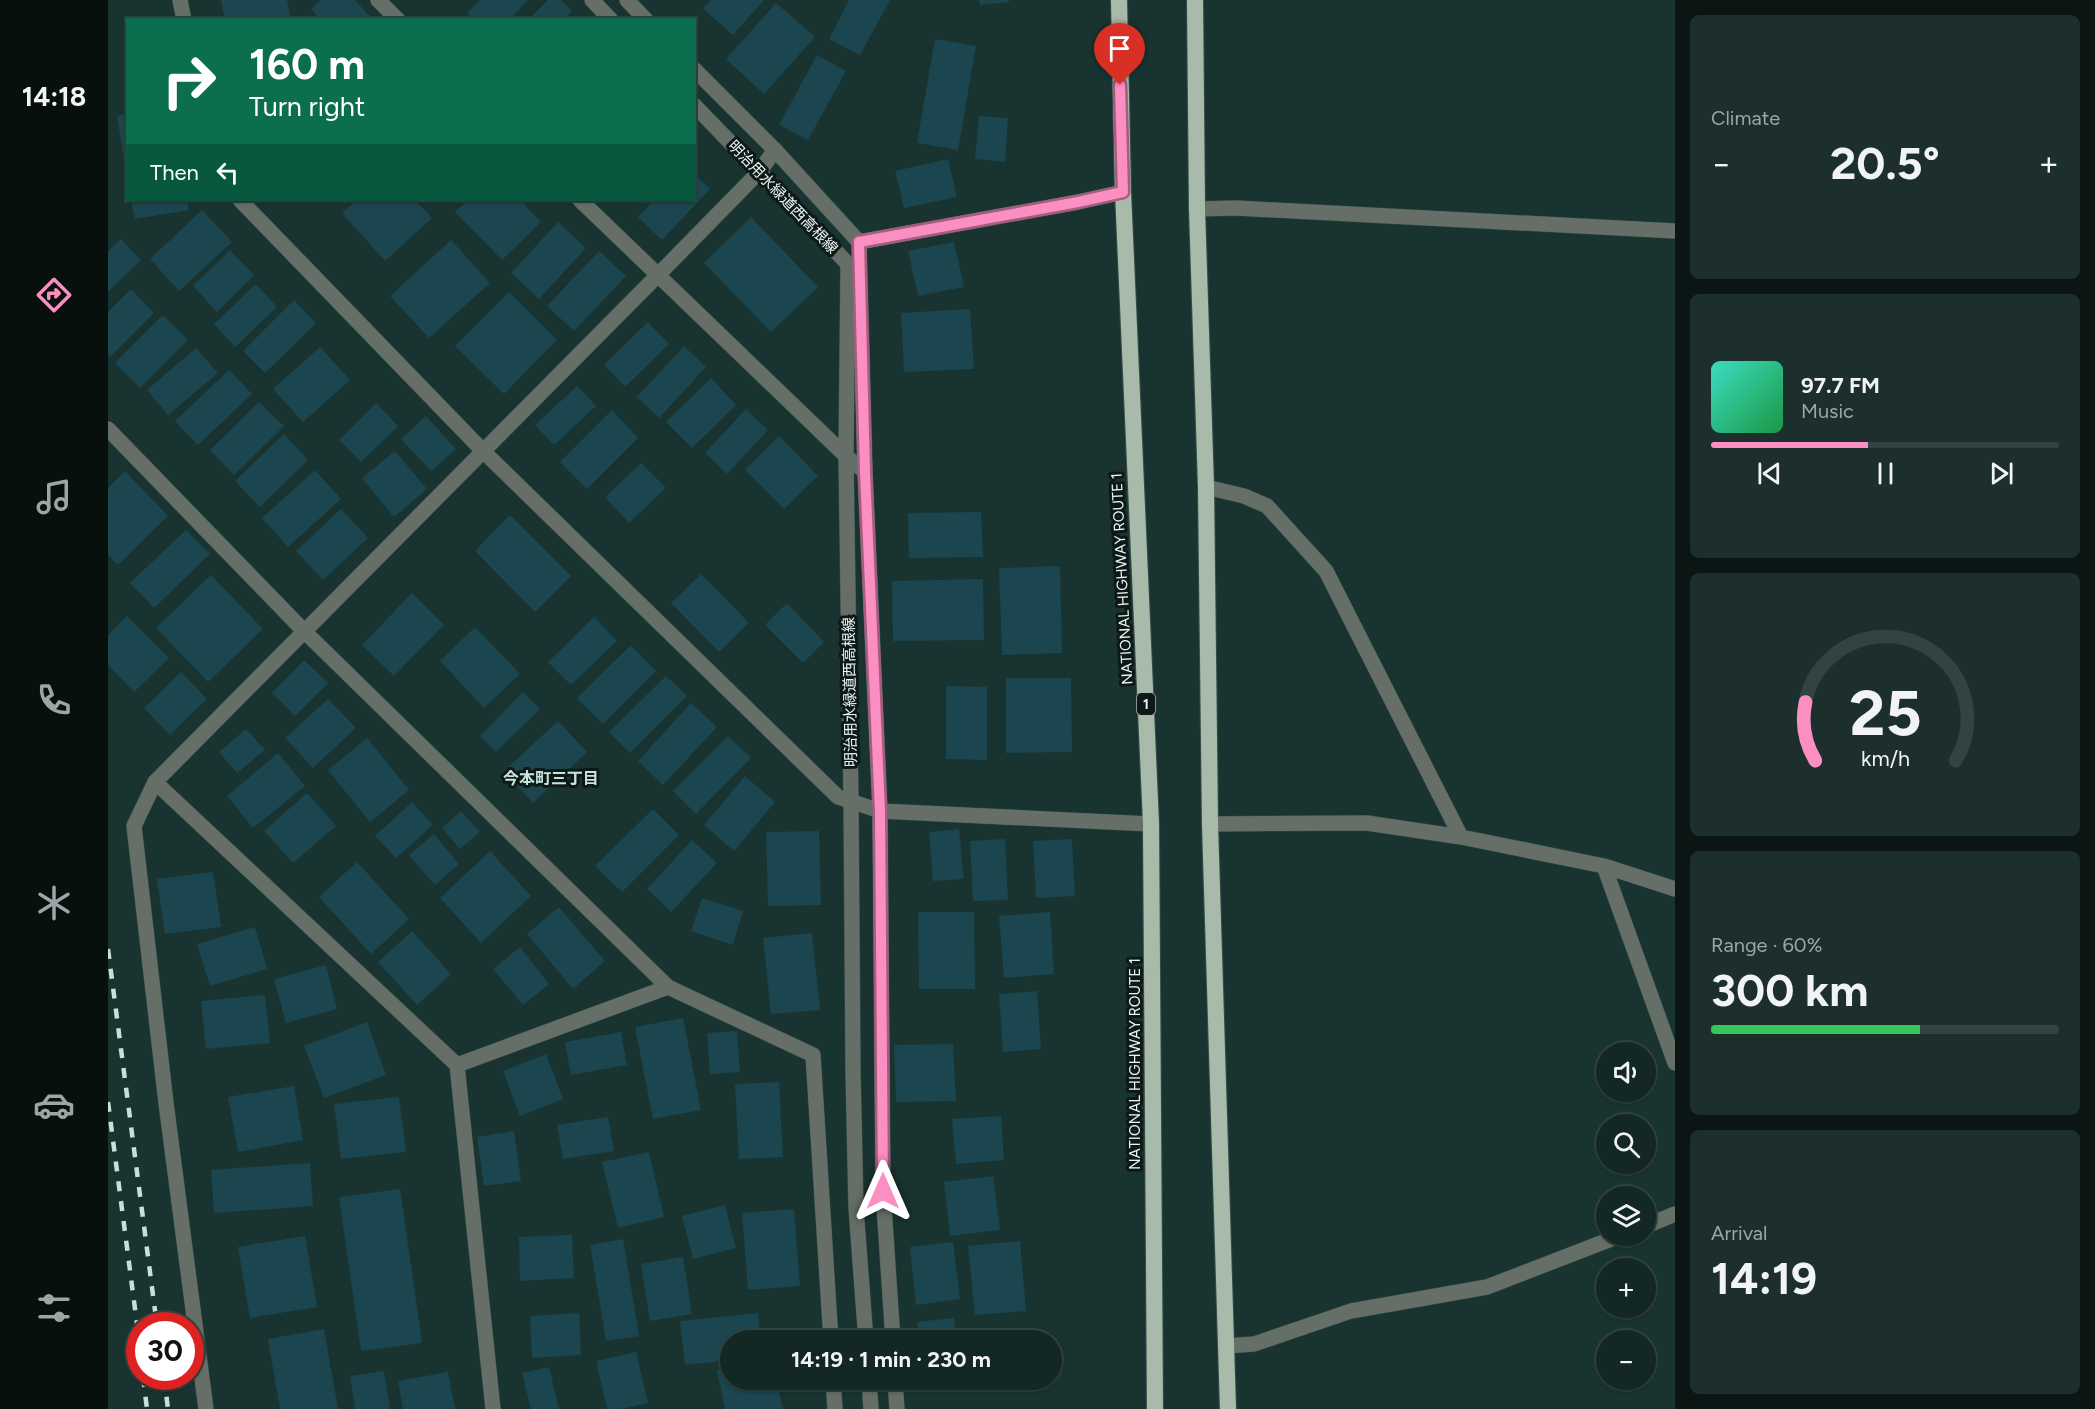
<!DOCTYPE html>
<html lang="en">
<head>
<meta charset="utf-8">
<style>
	body { margin:0; font-family:Figtree,"Noto Sans JP",sans-serif; background:#1c2f2c; color:#f1f3f6; height:100vh; display:flex; flex-direction:column; font-size:22px; white-space:nowrap }
	* { box-sizing:border-box; margin:0 }
	p { font-size:20px; color:#9da5a6 }
	.icon { flex:none; width:33px; height:33px; fill:none; stroke:currentColor; stroke-width:2; stroke-linecap:round; stroke-linejoin:round }
	.map { position:relative; flex:1; overflow:hidden }
	.panel { display:flex; flex-direction:column; gap:15px; padding:15px; background:#0a1514; width:420px }
	.panel>* { flex:none }
	.hud { position:absolute; left:18px; top:18px; width:570px; height:183px; border-radius:0px; box-shadow:0 2px 4px #0004,0 0 0 2px #324441; background:#0b6e4f; color:#fff; overflow:hidden }
	.buttons { position:absolute; left:1488px; top:1042px; display:grid; gap:12px }
	.buttons a { display:grid; place-items:center; width:60px; height:60px; border-radius:50%; background:#132724; box-shadow:0 2px 4px #0004,0 0 0 2px #324441; font-size:30px }
	.speed { position:absolute; left:18px; top:1312px; display:flex; gap:12px; font-size:30px; font-weight:700; text-align:center }
	.speed>* { display:grid; place-content:center; width:78px; height:78px; border-radius:50%; background:#132724; box-shadow:0 2px 4px #0004,0 0 0 2px #324441; line-height:1 }
	.speed .limit { border:9px solid #d22; background:#fff; color:#111 }
	.pin { position:absolute; display:grid; place-items:center; width:51px; height:51px; color:#fff; margin:-62px -26px; border-radius:50% 50% 50% 0; rotate:-45deg; box-shadow:0 0 6px #0007 }
	.pin .icon { rotate:45deg }
	.me { position:absolute; width:66px; margin:-33px; rotate:0deg; stroke-linejoin:round; filter:drop-shadow(0 0 4px #0008) }
	.turn { display:flex; align-items:center; gap:21px; height:126px; padding:0 24px; font-size:27px }
	.turn .icon { width:78px; height:78px; stroke-width:2.5 }
	.turn b { display:block; font-size:42px; line-height:51px }
	.then { display:flex; align-items:center; height:57px; padding:0 24px; background:#0003; gap:12px; font-size:22px }
	.big { font-size:45px; font-weight:700; line-height:1.1 }
	.panel .card { flex:1; display:flex; flex-direction:column; justify-content:center; gap:9px; min-width:0; padding:0 21px; border-radius:9px; background:#1c2f2c }
	.panel .dial { align-items:center; gap:0 }
	.dial svg { height:156px; overflow:visible; fill:none; stroke:#324441; stroke-width:7; stroke-linecap:round; text-anchor:middle }
	.dial text { fill:#f1f3f6; stroke:none }
	.song { display:flex; align-items:center; gap:18px }
	.cover { width:72px; height:72px; border-radius:9px; background:linear-gradient(135deg,hsl(170 70% 55%),hsl(140 70% 35%)) }
	.played { height:6px; border-radius:3px; background:linear-gradient(90deg,#fc8fc2 45%,#324441 45%) }
	.keys { display:flex; justify-content:space-around; direction:ltr }
	.heat { display:flex; justify-content:space-between; align-items:center; font-size:33px; direction:ltr }
	.charge { height:9px; border-radius:4px; background:linear-gradient(90deg,#34c759 60%,#324441 0) }
	.trip { position:absolute; left:612px; top:1330px; width:342px; height:60px; border-radius:30px; background:#132724; box-shadow:0 2px 4px #0004,0 0 0 2px #324441; font-weight:700; line-height:60px; text-align:center }
	main { display:flex; flex:1; min-height:0 }
	.tabs { display:flex; flex-direction:column; width:108px; justify-content:space-around; align-items:center; background:#08100e; color:#9da5a6 }
	.tabs .icon { width:42px; height:42px }
	.tabs .selected { color:#fc8fc2 }
	.tabs b { font-size:27px; color:#f1f3f6 }
	.map>svg:first-child { display:block }
	.building { fill:#1b454f }
	.lines { fill:none; stroke-linecap:round; stroke-linejoin:round }
	.pedestrian-casing { stroke:#364f4b; stroke-width:16 }
	.minor-casing { stroke:#364f4b; stroke-width:16 }
	.trunk-casing { stroke:#364f4b; stroke-width:18 }
	.pedestrian { stroke:#666f67; stroke-width:15 }
	.minor { stroke:#666f67; stroke-width:15 }
	.trunk { stroke:#a8bbaa; stroke-width:16 }
	.rail { stroke:#cdddda; stroke-width:4.5; stroke-dasharray:10 10; stroke-linecap:butt }
	.route-casing { stroke:#a45d7e; stroke-width:15 }
	.route { stroke:#fc8fc2; stroke-width:10 }
	.labels { text-anchor:middle; dominant-baseline:central; stroke-width:6; stroke-linejoin:round; paint-order:stroke }
	.shield { fill:#0e1917; stroke:#a7b4b2; stroke-width:1.5 }
	.shield-label { font-size:14px; font-weight:bold; fill:#e8f7f4 }
	.street-label { font-size:15px; fill:#e8f7f4; stroke:#0e1917 }
	.neighbourhood-label { font-size:16px; font-weight:bold; fill:#c4e4dd; stroke:#0e1917 }
</style>
</head>
<body>
<main>
<nav class="tabs">
<b>14:18</b>
<svg class="icon selected" aria-label="directions" viewBox="0 0 24 24"><path d="M12 3l9 9-9 9-9-9zM9 14v-3h6M13 9l2 2-2 2"/></svg>
<svg class="icon" aria-label="music" viewBox="0 0 24 24"><path d="M9 18V5l10-2v13"/><circle cx="6" cy="18" r="3"/><circle cx="16" cy="16" r="3"/></svg>
<svg class="icon" aria-label="phone" viewBox="0 0 24 24"><path d="M5 4h4l2 5-3 2q2 4 5 5l2-3 5 2v4C11 20 4 13 5 4z"/></svg>
<svg class="icon" aria-label="climate" viewBox="0 0 24 24"><path d="M12 3v18M4 7l16 10M4 17L20 7"/></svg>
<svg class="icon" aria-label="car" viewBox="0 0 24 24"><path d="M5 17H2v-5l4-1 3-4h7l3 4 3 1v5h-3M9 17h6M6 11h13"/><circle cx="7" cy="17" r="2"/><circle cx="17" cy="17" r="2"/></svg>
<svg class="icon" aria-label="filters" viewBox="0 0 24 24"><path d="M4 7h16M4 17h16"/><circle cx="9" cy="7" r="2"/><circle cx="15" cy="17" r="2"/></svg>
</nav>
<div class="map">
<svg width="1567" height="1409" viewBox="0 0 1567 1409">
	<rect width="100%" height="100%" fill="#193430"/>
	<!-- building -->
	<path class="building" d="M113,0H179L183,20H117Z
		M213,0H247L265,20H212L203,9Z
		M372,0H420L401,20H366L359,13Z
		M440,0H453L464,11L455,20H420Z
		M603,0H656L625,35L595,9Z
		M741,0H782L752,55L721,39Z
		M871,0H901V2L872,5Z
		M668,3L707,37L656,94L618,59Z
		M827,39L868,46L850,150L809,143Z
		M709,55L738,71L700,140L671,125Z
		M20,114V169L18,170L9,116Z
		M871,116L900,118L897,162L867,159Z
		M840,159L849,197L796,208L787,171Z
		M586,174L602,189L554,240L530,217L546,200H586Z
		M23,200H79L81,210L27,219Z
		M249,200H307L324,218L277,261L234,213Z
		M360,200H412L433,222L394,260L347,212Z
		M94,210L124,242L71,291L42,259Z
		M643,217L710,287L663,332L596,263Z
		M450,222L478,248L431,299L403,273Z
		M13,239L33,260L0,292V251Z
		M343,240L382,283L321,338L282,296Z
		M846,242L856,287L810,296L800,251Z
		M122,250L146,275L109,312L85,286Z
		M491,251L518,276L466,331L439,306Z
		M148,284L169,307L127,347L106,324Z
		M23,289L46,313L2,357L0,355V312Z
		M401,292L449,340L396,394L347,346Z
		M186,300L208,323L157,373L135,351Z
		M862,309L866,369L796,372L793,313Z
		M55,315L80,340L32,388L7,363Z
		M540,322L561,344L517,387L496,365Z
		M576,346L598,367L551,418L529,397Z
		M212,347L242,380L195,422L165,389Z
		M88,348L110,373L60,415L39,390Z
		M121,370L144,394L90,445L67,421Z
		M603,378L628,405L584,448L558,422Z
		M469,386L488,406L446,445L427,425Z
		M151,402L176,426L126,475L102,450Z
		M268,403L290,426L253,462L231,440Z
		M638,409L660,430L619,474L597,453Z
		M504,410L530,438L479,489L452,462Z
		M318,416L348,449L323,471L293,439Z
		M176,434L200,460L152,507L127,481Z
		M671,436L710,476L676,509L637,470Z
		M287,451L319,489L286,517L254,478Z
		M533,463L558,488L521,523L497,497Z
		M207,470L233,499L180,547L154,518Z
		M17,471L60,516L10,565L0,555V488Z
		M233,509L260,538L215,580L188,551Z
		M873,512L875,557L801,558L800,513Z
		M402,515L463,576L427,612L367,551Z
		M78,530L102,554L46,608L22,583Z
		M952,566L954,653L894,655L891,568Z
		M593,574L641,623L611,652L563,603Z
		M103,575L155,629L100,682L48,628Z
		M875,579L876,640L785,641L784,581Z
		M304,593L336,625L286,676L254,645Z
		M679,603L716,642L695,663L657,625Z
		M19,616L61,658L26,692L0,665V635Z
		M486,617L509,641L463,685L440,662Z
		M367,627L412,674L376,708L332,661Z
		M523,645L548,671L495,724L469,698Z
		M196,660L220,683L187,716L164,693Z
		M73,672L99,699L62,735L36,708Z
		M558,676L579,696L522,753L501,732Z
		M898,678H963L964,752L898,753Z
		M838,686L879,687V760L838,759Z
		M415,692L432,709L388,752L372,736Z
		M220,699L248,728L205,768L177,738Z
		M583,703L609,727L555,785L530,761Z
		M450,721L479,752L425,803L396,771Z
		M138,729L157,750L129,773L111,752Z
		M620,736L643,758L588,814L565,791Z
		M259,738L301,790L262,822L220,770Z
		M170,753L197,786L145,828L119,796Z
		M637,776L667,802L626,851L596,825Z
		M199,793L228,826L185,863L156,831Z
		M304,802L325,825L288,858L267,836Z
		M545,809L571,835L514,892L487,866Z
		M353,811L372,832L352,849L334,828Z
		M851,829L856,879L825,881L821,832Z
		M711,831L713,905L660,906L658,832Z
		M326,834L351,864L327,885L301,855Z
		M897,839L900,900L865,901L862,841Z
		M964,839L967,896L928,898L925,841Z
		M584,840L609,863L563,912L539,889Z
		M382,851L423,896L373,943L332,898Z
		M249,862L301,919L263,954L211,897Z
		M105,872L113,927L57,934L49,879Z
		M594,898L635,911L625,945L583,931Z
		M451,907L497,961L465,989L419,934Z
		M810,912H866L867,989H811Z
		M942,912L946,974L896,978L891,916Z
		M147,927L159,969L102,986L89,944Z
		M304,931L343,974L309,1005L270,962Z
		M704,933L712,1010L663,1014L655,938Z
		M412,947L441,984L415,1005L385,969Z
		M218,965L229,1009L178,1023L166,979Z
		M929,991L933,1049L895,1052L891,994Z
		M157,995L162,1043L98,1049L93,1001Z
		M575,1018L593,1110L545,1119L527,1027Z
		M259,1022L278,1075L216,1098L196,1046Z
		M629,1031L632,1072L602,1074L599,1033Z
		M513,1032L519,1065L463,1075L457,1042Z
		M845,1044L848,1101L788,1102L786,1045Z
		M438,1054L455,1099L412,1116L395,1071Z
		M671,1082L675,1157L631,1159L627,1084Z
		M186,1086L195,1140L130,1152L120,1097Z
		M291,1097L298,1152L233,1159L226,1104Z
		M893,1116L896,1160L848,1164L844,1119Z
		M500,1117L506,1151L455,1159L449,1125Z
		M406,1131L413,1181L376,1186L369,1137Z
		M541,1152L556,1217L510,1228L494,1162Z
		M202,1163L205,1206L106,1213L103,1170Z
		M885,1176L892,1230L842,1236L836,1182Z
		M292,1189L314,1343L253,1351L231,1197Z
		M617,1205L628,1248L585,1259L574,1216Z
		M686,1209L692,1286L640,1290L634,1213Z
		M464,1235L466,1278L412,1281L411,1237Z
		M197,1236L209,1307L142,1318L130,1247Z
		M515,1239L531,1336L498,1341L482,1245Z
		M912,1241L918,1311L867,1315L860,1246Z
		M845,1242L852,1299L808,1305L802,1247Z
		M575,1257L584,1314L542,1321L533,1264Z
		M471,1313L473,1355L424,1358L422,1316Z
		M650,1313L653,1341H622V1360L577,1365L572,1321Z
		M846,1318L848,1341H811L809,1322Z
		M216,1329L230,1409H172L160,1339Z
		M528,1352L540,1403L513,1409H499L488,1361Z
		M441,1367L451,1409H423L414,1373Z
		M622,1367V1380H668L675,1409H617L609,1370Z
		M276,1371L282,1409H247L242,1376Z
		M340,1372L347,1409H295L290,1381Z"/>
	<g class="lines">
		<!-- pedestrian casing -->
		<g class="pedestrian-casing">
			<path id="pedestrian" d="M484,0L503,20
				M586,105L740,264L738,456L743,802L745,1072L748,1208L758,1341
				M761,1380L763,1409"/>
		</g>
		<!-- minor casing -->
		<g class="minor-casing">
			<path id="minor" d="M72,0L76,20
				M270,0L290,20
				M519,0L538,20
				M586,69L667,150L751,242L757,472L772,811L775,1191L785,1341
				M132,200L376,452L730,797L772,811L1043,824
				M472,200L738,456L757,472
				M1089,209L1128,208L1567,231
				M751,242L970,202L1015,192
				M0,429L196,631L560,987
				M1098,487L1136,496L1159,506L1218,571L1353,837
				M47,782L349,1065L385,1409
				M1102,824L1259,823L1353,837L1496,866L1567,889
				M1496,866L1567,1063
				M349,1065L560,987L705,1055L723,1341
				M1538,1226L1567,1214
				M1118,1346L1146,1344L1243,1311L1379,1287L1511,1236
				M725,1380L727,1409
				M787,1380L789,1409
				M98,1409L58,1103L26,826L47,782L549,276L651,172L667,150"/>
		</g>
		<!-- trunk casing -->
		<g class="trunk-casing">
			<path id="trunk" d="M1011,0L1015,192L1043,824L1047,1409
				M1087,0L1089,209L1098,487L1102,824L1120,1409"/>
		</g>
		<!-- pedestrian -->
		<use href="#pedestrian" class="pedestrian"/>
		<!-- minor -->
		<use href="#minor" class="minor"/>
		<!-- trunk -->
		<use href="#trunk" class="trunk"/>
		<!-- rail -->
		<path class="rail" d="M0,949L49,1326
			M0,1102L32,1347
			M35,1377L39,1409
			M56,1377L60,1409"/>
	</g>
	<g class="lines">
		<!-- route casing -->
		<g class="route-casing">
			<path id="route" d="M775,1191L772,811L757,472L751,242L970,202L1015,192L1012,85"/>
		</g>
		<!-- route -->
		<use href="#route" class="route"/>
	</g>
	<g class="labels">
		<!-- shield labels -->
		<rect class="shield" x="1029" y="693" width="18" height="22" rx="4.5"/>
		<g class="shield-label">
			<text x="1038" y="704">1</text>
		</g>
		<!-- street labels -->
		<g class="street-label">
			<text transform="translate(675 197) rotate(46)">明治用水緑道西高根線</text>
			<text transform="translate(1014 579) rotate(-93)">NATIONAL HIGHWAY ROUTE 1</text>
			<text transform="translate(742 692) rotate(-91)">明治用水緑道西高根線</text>
			<text transform="translate(1027 1064) rotate(-90)">NATIONAL HIGHWAY ROUTE 1</text>
		</g>
		<!-- neighbourhood labels -->
		<g class="neighbourhood-label">
			<text x="443" y="778">今本町三丁目</text>
		</g>
	</g>
</svg>
<div class="buttons">
<a><svg class="icon" aria-label="sound" viewBox="0 0 24 24"><path d="M4 9h4l5-4v14l-5-4H4zM17 9q2 3 0 6"/></svg></a>
<a><svg class="icon" aria-label="search" viewBox="0 0 24 24"><circle cx="10" cy="10" r="6"/><path d="M15 15l6 6"/></svg></a>
<a><svg class="icon" aria-label="layers" viewBox="0 0 24 24"><path d="M12 4l9 5-9 5-9-5zM3 14l9 5 9-5"/></svg></a>
<a>+</a>
<a>−</a>
</div>
<div class="speed"><div class="limit">30</div></div>
<div class="pin" style="left:1012px;top:85px;background:#d93025"><svg class="icon" aria-label="arrive" viewBox="0 0 24 24"><path d="M6 21V4h12l-3 4 3 4H6"/></svg></div>
<svg class="me" style="left:775px;top:1191px" viewBox="-20 -20 40 40"><path d="M0-17L14 15 0 8-14 15z" fill="#fc8fc2" stroke="#fff" stroke-width="4"/></svg>
<div class="trip">14:19 · 1 min · 230 m</div>
<div class="hud">
<div class="turn"><svg class="icon" aria-label="right" viewBox="0 0 24 24"><path d="M7 20v-9h11M14 6l5 5-5 5"/></svg><div><b>160 m</b>Turn right</div></div>
<div class="then">Then<svg class="icon" aria-label="left" viewBox="0 0 24 24"><path d="M17 20v-9H6M10 6l-5 5 5 5"/></svg></div>
</div>
</div>
<section class="panel">
<div class="card"><p>Climate</p>
<div class="heat"><a>−</a><b class="big">20.5°</b><a>+</a></div>
</div>
<div class="card">
<div class="song"><i class="cover"></i><div><b>97.7 FM</b><p>Music</p></div></div>
<div class="played"></div>
<div class="keys"><svg class="icon" aria-label="previous" viewBox="0 0 24 24"><path d="M18 5L8 12l10 7zM5 5v14"/></svg><svg class="icon" aria-label="pause" viewBox="0 0 24 24"><path d="M8 5v14M16 5v14"/></svg><svg class="icon" aria-label="next" viewBox="0 0 24 24"><path d="M6 5l10 7-10 7zM19 5v14"/></svg></div>
</div>
<div class="card dial"><svg viewBox="0 0 100 80">
<path d="M14 69A42 42 0 1 1 86 69"/>
<path d="M14 69A42 42 0 0 1 9 39" stroke="#fc8fc2"/>
<text x="50" y="56" font-size="32" font-weight="700">25</text>
<text x="50" y="72" font-size="11">km/h</text>
</svg></div>
<div class="card"><p>Range · 60%</p><b class="big">300 km</b><div class="charge"></div></div>
<div class="card"><p>Arrival</p><b class="big">14:19</b></div>
</section>
</main>
</body>
</html>
